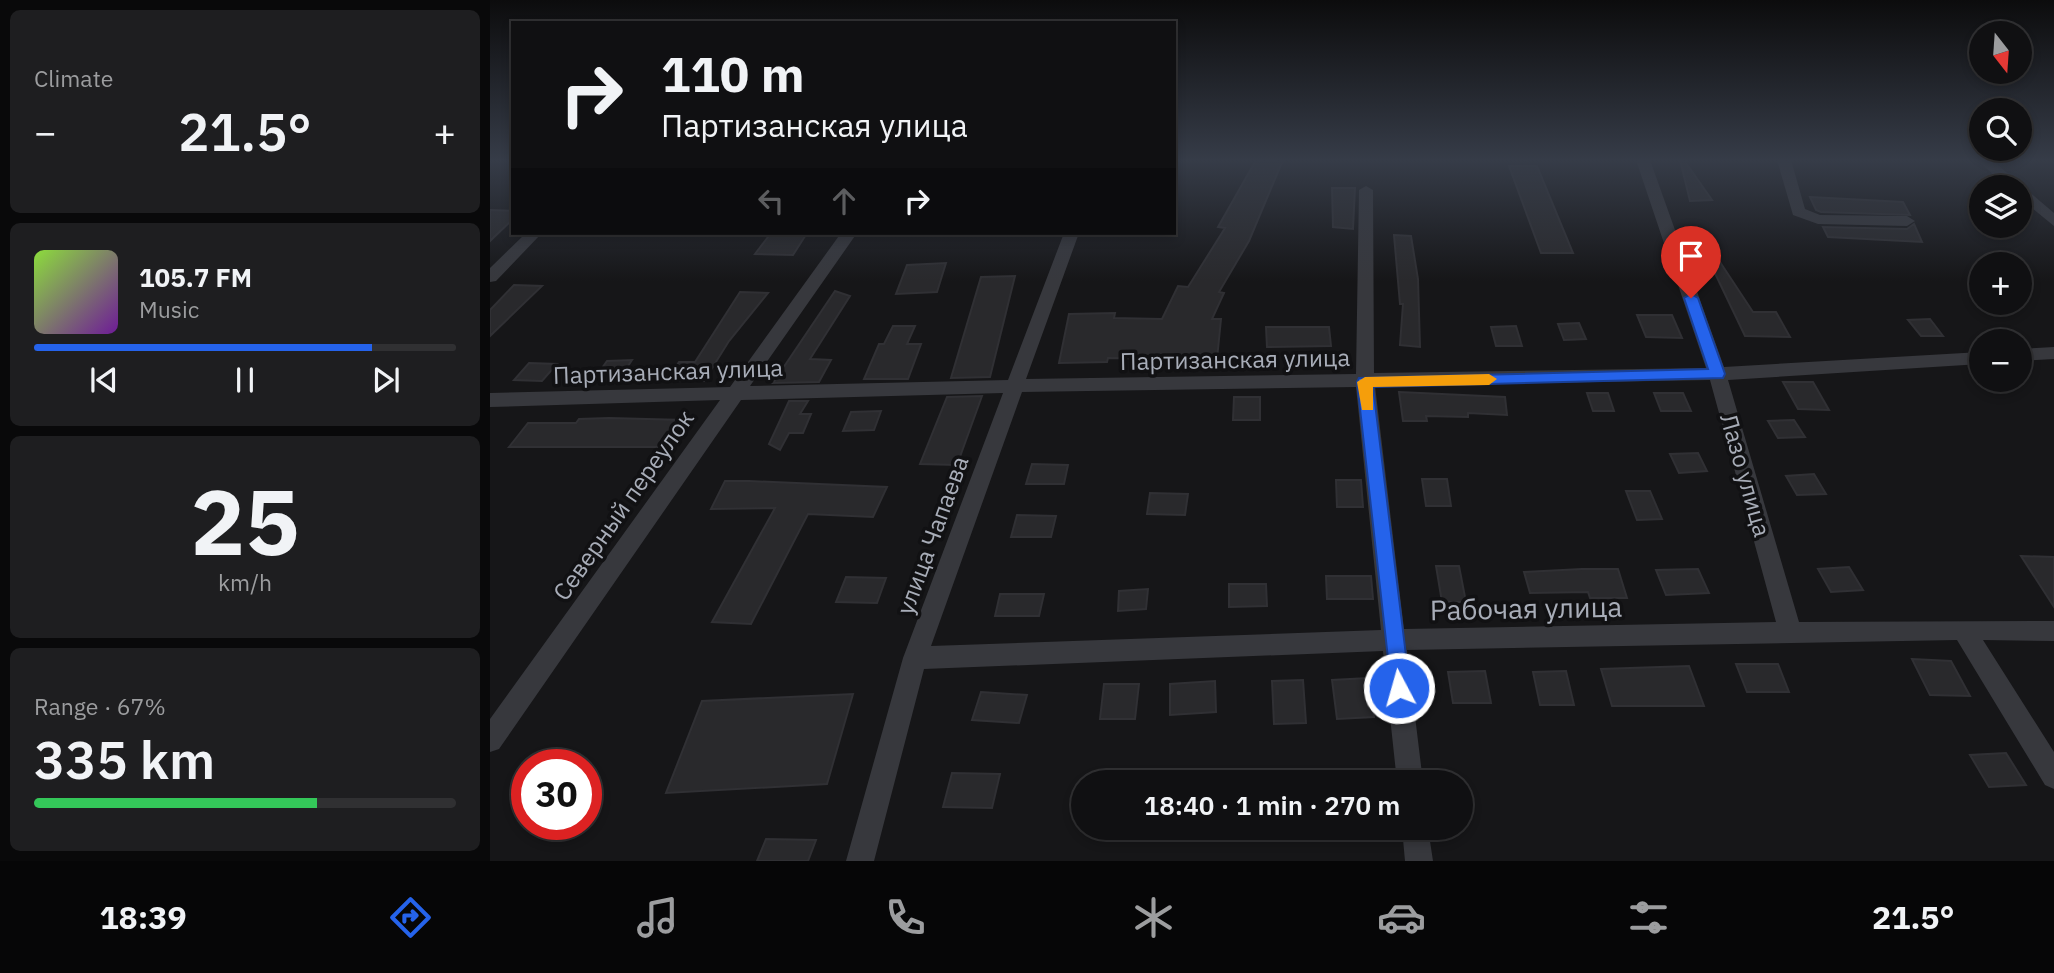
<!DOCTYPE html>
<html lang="en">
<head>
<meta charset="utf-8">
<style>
	body { margin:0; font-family:"IBM Plex Sans",sans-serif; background:#1e1e20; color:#f1f3f6; height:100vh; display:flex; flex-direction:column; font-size:26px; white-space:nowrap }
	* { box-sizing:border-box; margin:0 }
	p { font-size:23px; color:#9c9d9f }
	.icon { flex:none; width:38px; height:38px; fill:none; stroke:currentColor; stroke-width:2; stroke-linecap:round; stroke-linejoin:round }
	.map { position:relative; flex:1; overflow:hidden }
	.details { display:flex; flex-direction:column; gap:10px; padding:10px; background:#09090a; width:490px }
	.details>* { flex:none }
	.hud { position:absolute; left:21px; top:21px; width:665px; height:214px; border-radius:0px; box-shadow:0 4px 10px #0003,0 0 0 2px #303032; background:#101012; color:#f1f3f6; overflow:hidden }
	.needle { width:46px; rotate:163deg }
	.buttons { position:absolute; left:1479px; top:21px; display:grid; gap:14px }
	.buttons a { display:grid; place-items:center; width:63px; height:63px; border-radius:50%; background:#101012; box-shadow:0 4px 10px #0003,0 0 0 2px #303032; font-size:35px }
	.speed { position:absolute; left:21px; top:749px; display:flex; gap:14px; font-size:35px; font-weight:700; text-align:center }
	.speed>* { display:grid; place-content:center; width:91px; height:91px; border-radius:50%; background:#101012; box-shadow:0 4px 10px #0003,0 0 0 2px #303032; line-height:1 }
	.speed .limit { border:10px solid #d22; background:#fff; color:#111 }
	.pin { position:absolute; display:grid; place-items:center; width:60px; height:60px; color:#fff; margin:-72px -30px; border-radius:50% 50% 50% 0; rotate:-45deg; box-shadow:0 0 7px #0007 }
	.pin .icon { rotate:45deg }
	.me { position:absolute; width:77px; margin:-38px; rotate:354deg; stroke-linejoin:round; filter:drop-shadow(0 0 5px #0008) }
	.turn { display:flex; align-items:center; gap:24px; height:147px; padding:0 35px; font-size:32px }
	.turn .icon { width:91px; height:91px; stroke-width:2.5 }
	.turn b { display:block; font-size:49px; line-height:60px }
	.lanes { display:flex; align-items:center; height:66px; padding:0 35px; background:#0003; justify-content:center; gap:35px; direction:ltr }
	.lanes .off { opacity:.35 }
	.big { font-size:52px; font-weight:600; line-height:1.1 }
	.details .tile { flex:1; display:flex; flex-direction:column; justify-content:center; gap:10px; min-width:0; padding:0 24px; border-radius:10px; background:#1e1e20 }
	.details .dial { align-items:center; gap:0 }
	.dial b { font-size:91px; line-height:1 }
	.song { display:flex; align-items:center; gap:21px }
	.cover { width:84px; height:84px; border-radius:10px; background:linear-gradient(135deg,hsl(90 70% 55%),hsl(280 70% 35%)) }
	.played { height:7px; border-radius:4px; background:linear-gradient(90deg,#2563eb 80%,#303032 80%) }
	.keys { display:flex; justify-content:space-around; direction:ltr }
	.heat { display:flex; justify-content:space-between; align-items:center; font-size:38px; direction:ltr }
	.charge { height:10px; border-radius:5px; background:linear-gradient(90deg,#34c759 67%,#303032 0) }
	.trip { position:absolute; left:581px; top:770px; width:402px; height:70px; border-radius:35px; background:#101012; box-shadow:0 4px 10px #0003,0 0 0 2px #303032; font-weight:600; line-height:70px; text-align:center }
	.menu { display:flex; height:112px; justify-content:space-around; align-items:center; background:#060607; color:#9c9d9f }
	.menu .icon { width:49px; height:49px }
	.menu .current { color:#2563eb }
	.menu b { font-size:32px; color:#f1f3f6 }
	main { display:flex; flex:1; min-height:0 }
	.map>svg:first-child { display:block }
	.building { fill:#29292c; stroke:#303034; stroke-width:2 }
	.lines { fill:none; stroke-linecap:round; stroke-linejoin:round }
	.street { fill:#37383d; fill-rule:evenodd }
	.route { fill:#2563eb; stroke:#184099; stroke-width:2 }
	.slow { fill:#f59e0b }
	.labels { text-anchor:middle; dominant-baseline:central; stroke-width:7; stroke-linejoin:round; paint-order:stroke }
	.street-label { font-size:24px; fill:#a8adb8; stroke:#111113 }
	.near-street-label { font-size:28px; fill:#a8adb8; stroke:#111113 }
</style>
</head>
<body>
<main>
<section class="details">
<div class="tile"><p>Climate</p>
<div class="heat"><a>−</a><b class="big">21.5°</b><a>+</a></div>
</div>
<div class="tile">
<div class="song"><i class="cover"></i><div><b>105.7 FM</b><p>Music</p></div></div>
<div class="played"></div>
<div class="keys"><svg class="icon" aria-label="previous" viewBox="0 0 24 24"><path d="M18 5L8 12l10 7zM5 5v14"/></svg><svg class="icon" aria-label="pause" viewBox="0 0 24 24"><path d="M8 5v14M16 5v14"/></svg><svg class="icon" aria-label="next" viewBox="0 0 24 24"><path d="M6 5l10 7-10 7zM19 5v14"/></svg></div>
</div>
<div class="tile dial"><b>25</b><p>km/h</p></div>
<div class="tile"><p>Range · 67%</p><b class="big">335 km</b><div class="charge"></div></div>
</section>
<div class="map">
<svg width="1564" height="861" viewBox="0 0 1564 861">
	<rect width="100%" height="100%" fill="#161618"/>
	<!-- building -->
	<path class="building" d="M766,160H793L759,241L729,292L734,293L722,319H731L727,359L618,358L617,362L569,363L579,314L625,313L624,318L672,319L688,286L698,287L735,228L728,227Z
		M1190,160H1194L1222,200L1200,201Z
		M1019,166H1047L1083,253H1051Z
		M842,188H865L863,229L843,227Z
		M1320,197L1413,202L1420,215L1331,212L1326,210Z
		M0,210L23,211V219L0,241Z
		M1424,224L1432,242L1338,237L1333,227L1417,229Z
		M281,233H317L303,255L265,254Z
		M904,235L921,236L928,279L930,347L910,345L913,304H910Z
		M1230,262L1263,312H1286L1300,337L1255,336L1222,267Z
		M456,263L447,292L406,294L417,265Z
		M525,276L500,377L461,378L491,277Z
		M24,285L52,286L0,336V310Z
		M345,291L360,296L320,359L341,360L329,382L283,383Z
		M250,292L278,293L239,341L214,381H176L189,362H205Z
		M1147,315H1182L1192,338L1156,337Z
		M1440,319L1453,336H1431L1418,320Z
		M1089,323L1096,339L1074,340L1068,324Z
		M403,326H425L417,344H431L418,379H374L389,344H394Z
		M1026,326L1032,346H1006L1001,327Z
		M776,327H839L841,346L777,347Z
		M142,360L129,380L103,381L117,361Z
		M39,363L67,364L52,381L24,380Z
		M1293,382H1323L1339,410L1308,409Z
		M909,392L1015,397L1017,415L978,413V417L936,416L937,421H913Z
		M1097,393H1118L1124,411H1103Z
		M1164,393H1193L1201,411H1171Z
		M492,396L467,465L430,464L457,397Z
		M744,397H770V420H743Z
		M299,401H318L310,414H321L313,433H299L290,450L279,444Z
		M391,411L384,430L353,431L361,412Z
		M119,418L194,420L177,447H19L38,423H86L89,419Z
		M1304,420L1315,437L1288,438L1278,421Z
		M1208,453L1217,471L1189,473L1180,454Z
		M542,464L578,465L574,484H536Z
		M1324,474L1336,494L1307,495L1296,476Z
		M932,479H957L961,506H936Z
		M846,480H871L873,507H847Z
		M235,481H259L397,487L383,517L318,514L261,624L222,622L285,508L221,509Z
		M1136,491H1160L1172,519L1147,520Z
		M660,493L698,494L695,515L657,514Z
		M527,515L566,516L561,537H521Z
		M1531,556L1564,557V607Z
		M946,566H969L976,602H952Z
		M1359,567L1373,590L1341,592L1328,569Z
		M1092,569H1128L1137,598H1100L1098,592L1040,593L1034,572Z
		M1208,569L1219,593L1176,595L1166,570Z
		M836,576H881L883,599H837Z
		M356,577L396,578L387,603L346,602Z
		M739,584H776L777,606L739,607Z
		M658,589L656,609L628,611L629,591Z
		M510,594H554L549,616H505Z
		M1422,659L1461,661L1480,696L1440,695Z
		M1246,664H1288L1299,692H1257Z
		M1199,666L1214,706H1122L1111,669Z
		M995,671L1001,703H963L958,672Z
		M1076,671L1084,705H1050L1043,672Z
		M878,678L884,717L847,719L842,680Z
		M813,680L816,723L784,724L782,681Z
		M725,681L726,712L680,715V684Z
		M614,684H649L645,719H610Z
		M491,692L537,695L529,723L482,720Z
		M363,694L337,784L176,793L212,701Z
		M1516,753L1536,785L1499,787L1480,755Z
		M462,773L510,774L502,808L453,807Z
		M276,839L326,840L318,861H267Z"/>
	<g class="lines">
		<!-- street -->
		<path class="street" d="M1146,160H1160L1234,367L1491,352V364L1238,380L1309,622L1564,621V641L1493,640L1564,752V789L1555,785L1467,640L917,650L933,782H907L893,651L434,669L384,861H356L413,658L513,393L251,400L9,749L0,752V719L230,400L0,407V393L240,387L351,233H367L260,386L518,380L574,233H589L536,379L866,374L869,190L876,186L883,190L884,373L1216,368ZM1220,380L1286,622L914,629L885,386ZM866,387L891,630L441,646L532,392Z
			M1287,160H1301L1315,209L1330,215L1417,216L1425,221L1417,226L1328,224L1303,215Z
			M1487,160H1502L1564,213V226L1530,198V187H1517Z
			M36,233H52L6,281L0,282V268Z
			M1564,347V359L1530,361V349Z
			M912,828H938L943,861H915Z"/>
	</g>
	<!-- sky -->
	<linearGradient id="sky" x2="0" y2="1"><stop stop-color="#0c0c0d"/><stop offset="0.57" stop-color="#363c48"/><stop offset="1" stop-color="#363c48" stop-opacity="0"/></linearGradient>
	<rect width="1564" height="281" fill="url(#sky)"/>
	<!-- route -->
	<path class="route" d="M1201,294L1208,298L1235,374L1233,378L883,387L920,688L917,694L909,697L902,694L867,382L869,378L1218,369L1194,298Z"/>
	<!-- slow -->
	<path class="slow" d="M999,374L1007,379L999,385L883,387V410H872L867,382L875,377Z"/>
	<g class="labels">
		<!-- street labels -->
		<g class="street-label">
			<text transform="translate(745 359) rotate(-1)">Партизанская улица</text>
			<text transform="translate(178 371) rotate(-2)">Партизанская улица</text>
			<text transform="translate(1256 475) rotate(74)">Лазо улица</text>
			<text transform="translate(133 505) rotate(-55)">Северный переулок</text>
			<text transform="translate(442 535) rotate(-70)">улица Чапаева</text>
		</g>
		<!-- near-street labels -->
		<g class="near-street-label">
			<text transform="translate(1036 608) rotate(-1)">Рабочая улица</text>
		</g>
	</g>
</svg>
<div class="buttons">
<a><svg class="needle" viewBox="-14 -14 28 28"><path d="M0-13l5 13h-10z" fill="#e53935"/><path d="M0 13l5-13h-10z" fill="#9c9d9f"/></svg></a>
<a><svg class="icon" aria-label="search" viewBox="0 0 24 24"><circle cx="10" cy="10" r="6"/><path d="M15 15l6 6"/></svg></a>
<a><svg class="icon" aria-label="layers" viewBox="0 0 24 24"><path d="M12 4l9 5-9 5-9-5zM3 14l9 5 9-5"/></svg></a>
<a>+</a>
<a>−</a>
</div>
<div class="speed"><div class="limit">30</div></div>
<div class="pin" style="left:1201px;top:298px;background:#d93025"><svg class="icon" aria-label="arrive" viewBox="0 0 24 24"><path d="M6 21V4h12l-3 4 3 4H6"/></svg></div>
<svg class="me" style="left:909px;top:688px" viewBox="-20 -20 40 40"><circle r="17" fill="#2563eb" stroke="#fff" stroke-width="3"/><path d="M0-11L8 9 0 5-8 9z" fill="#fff"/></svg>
<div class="trip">18:40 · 1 min · 270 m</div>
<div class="hud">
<div class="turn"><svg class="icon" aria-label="right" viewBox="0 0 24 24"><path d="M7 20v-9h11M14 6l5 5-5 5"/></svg><div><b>110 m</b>Партизанская улица</div></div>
<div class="lanes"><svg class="icon off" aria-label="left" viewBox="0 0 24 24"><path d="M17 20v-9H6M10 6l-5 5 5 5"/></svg><svg class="icon off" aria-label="ahead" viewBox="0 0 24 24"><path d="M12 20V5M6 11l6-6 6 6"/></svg><svg class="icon" aria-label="right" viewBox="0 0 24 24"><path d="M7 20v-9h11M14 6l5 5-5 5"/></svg></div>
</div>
</div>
</main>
<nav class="menu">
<b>18:39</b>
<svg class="icon current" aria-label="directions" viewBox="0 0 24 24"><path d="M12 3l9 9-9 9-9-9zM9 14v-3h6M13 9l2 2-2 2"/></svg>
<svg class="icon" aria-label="music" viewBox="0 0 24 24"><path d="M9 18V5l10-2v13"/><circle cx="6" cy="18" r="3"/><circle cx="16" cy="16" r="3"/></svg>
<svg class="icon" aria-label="phone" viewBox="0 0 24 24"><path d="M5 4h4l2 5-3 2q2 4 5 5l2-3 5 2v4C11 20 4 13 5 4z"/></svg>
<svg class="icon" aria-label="climate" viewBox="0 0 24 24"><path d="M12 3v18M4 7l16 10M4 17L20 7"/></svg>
<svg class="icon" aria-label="car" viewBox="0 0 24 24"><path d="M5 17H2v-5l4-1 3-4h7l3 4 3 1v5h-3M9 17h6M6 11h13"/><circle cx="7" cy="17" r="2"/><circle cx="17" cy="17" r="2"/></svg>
<svg class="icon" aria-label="filters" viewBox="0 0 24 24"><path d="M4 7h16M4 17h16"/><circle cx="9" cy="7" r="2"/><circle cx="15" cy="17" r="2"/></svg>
<b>21.5°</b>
</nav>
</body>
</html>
